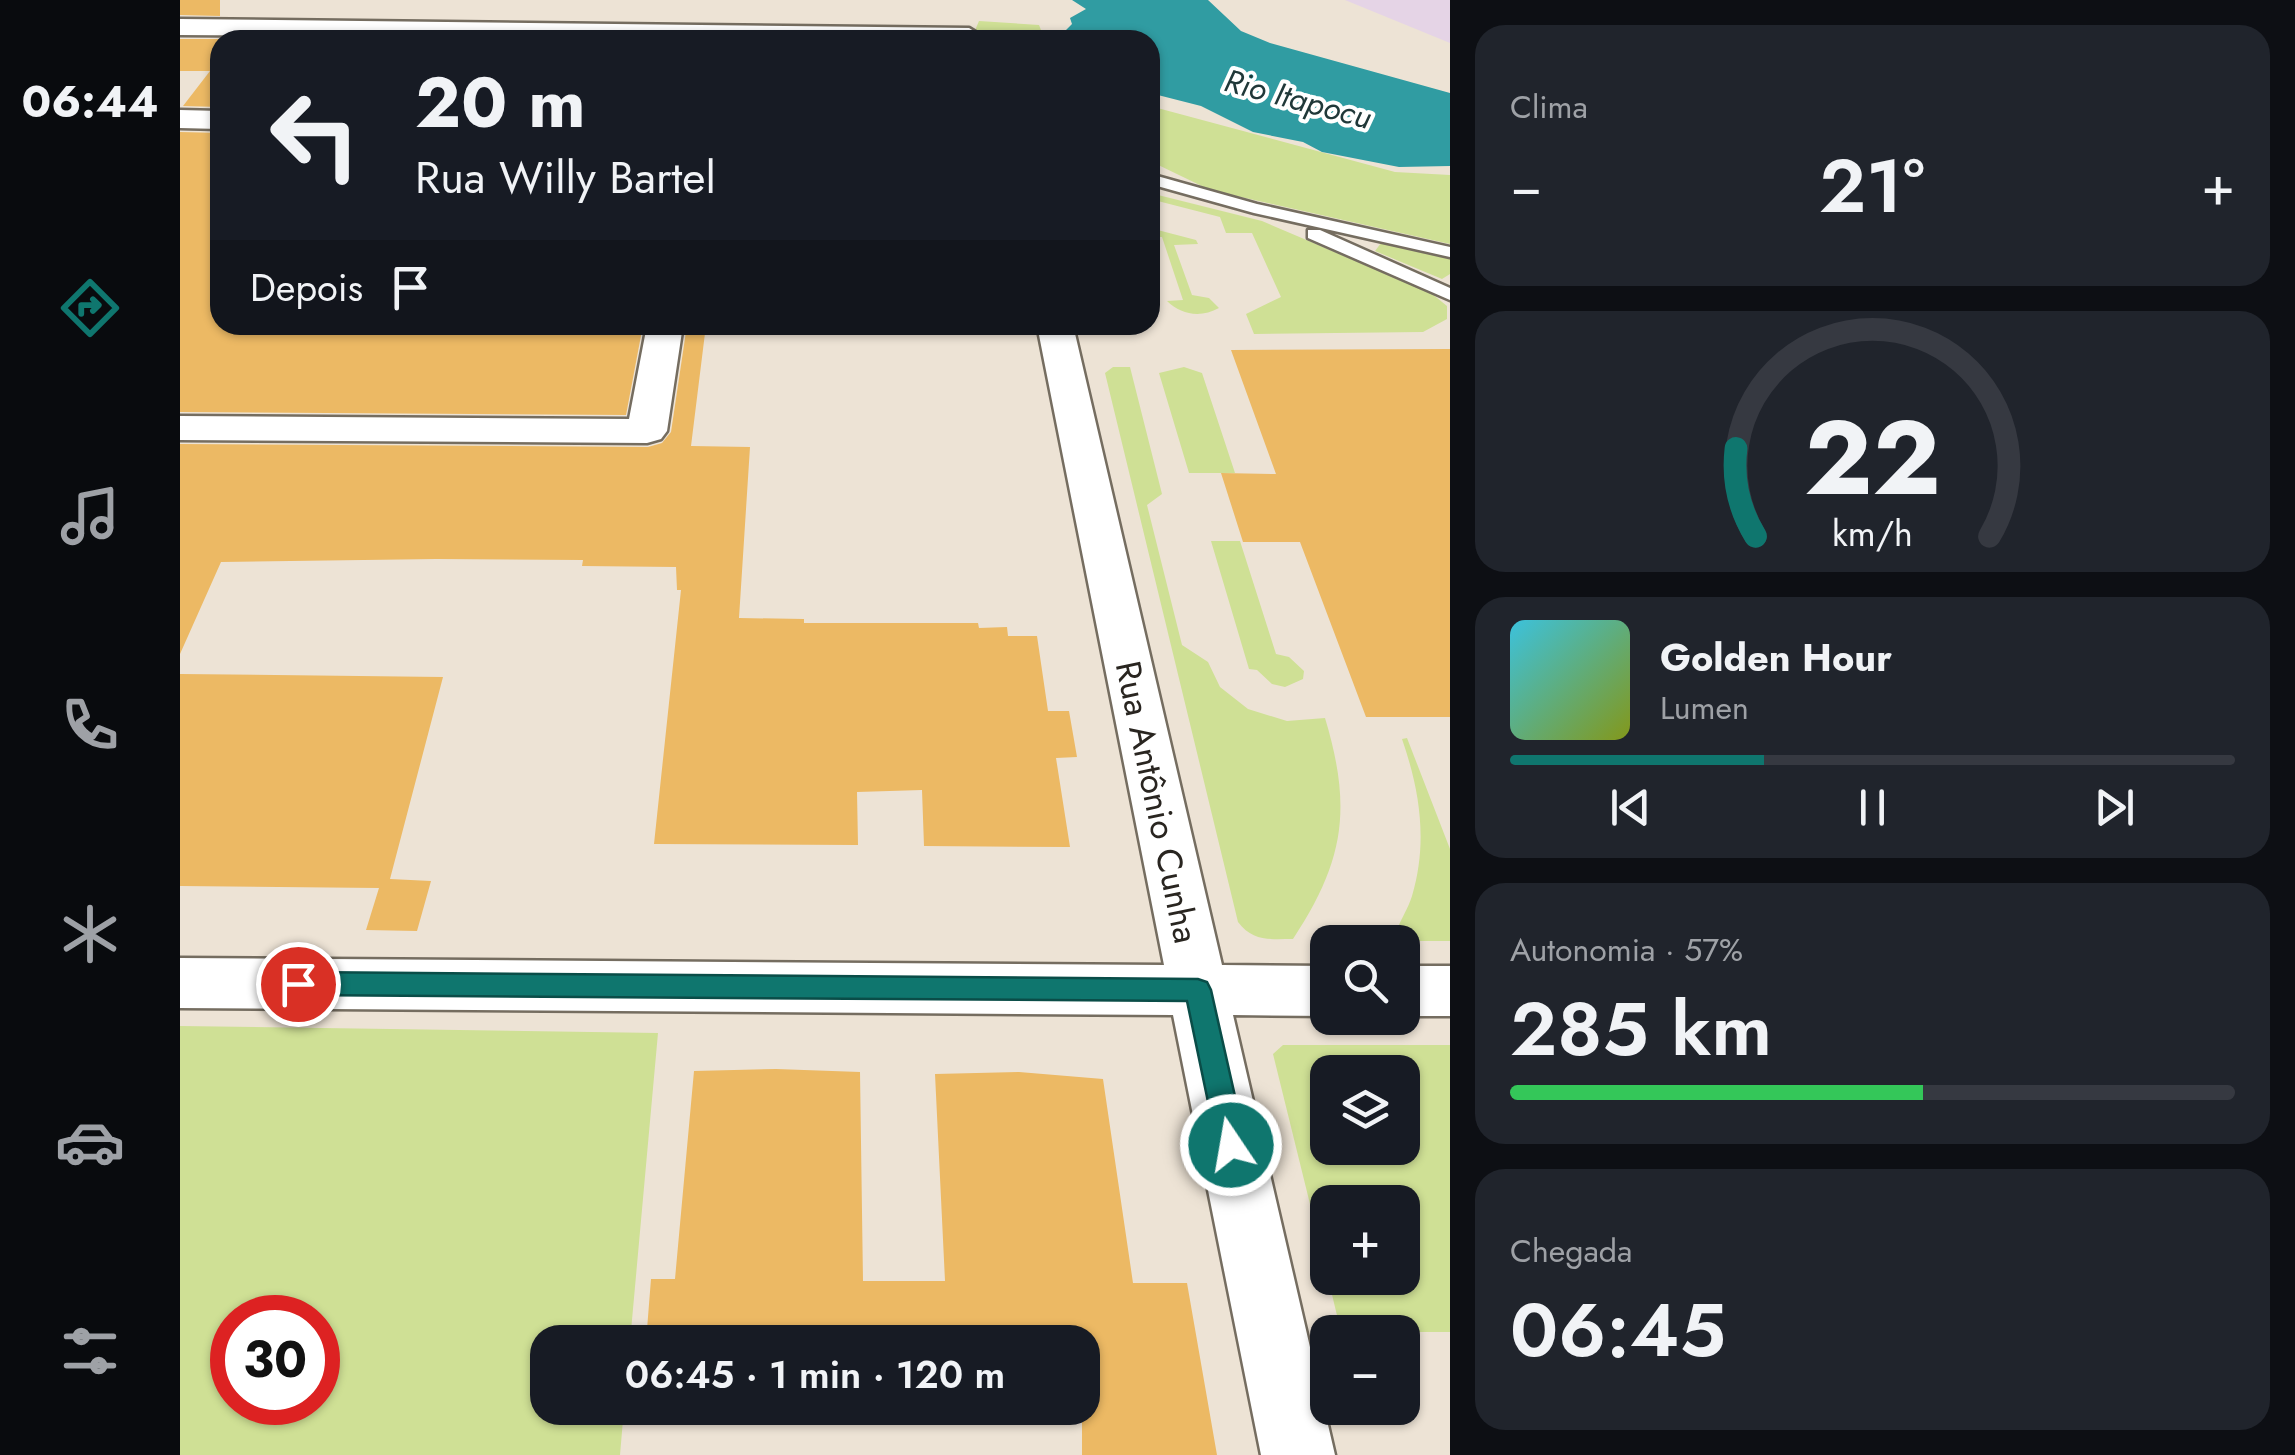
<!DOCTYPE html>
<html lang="pt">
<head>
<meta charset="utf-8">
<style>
	body { margin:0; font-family:Jost,sans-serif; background:#20242c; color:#f1f3f6; height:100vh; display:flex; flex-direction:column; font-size:38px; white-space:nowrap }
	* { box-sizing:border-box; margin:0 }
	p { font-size:32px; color:#9ea1a6 }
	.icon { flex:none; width:55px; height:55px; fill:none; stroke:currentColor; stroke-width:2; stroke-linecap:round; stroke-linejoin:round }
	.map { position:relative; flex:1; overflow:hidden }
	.panel { display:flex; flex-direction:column; gap:25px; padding:25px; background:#0d0f14; width:845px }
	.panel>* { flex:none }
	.banner { position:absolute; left:30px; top:30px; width:950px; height:305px; border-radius:30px; box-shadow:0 2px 8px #0004; background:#171b24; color:#f1f3f6; overflow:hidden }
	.buttons { position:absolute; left:1130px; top:925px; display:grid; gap:20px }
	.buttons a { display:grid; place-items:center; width:110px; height:110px; border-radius:20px; background:#171b24; box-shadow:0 2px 8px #0004; font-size:50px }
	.speed { position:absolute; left:30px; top:1295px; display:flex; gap:20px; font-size:50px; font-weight:700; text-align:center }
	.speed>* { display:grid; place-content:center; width:130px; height:130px; border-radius:50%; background:#171b24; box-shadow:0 2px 8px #0004; line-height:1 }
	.speed .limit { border:15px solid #d22; background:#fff; color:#111 }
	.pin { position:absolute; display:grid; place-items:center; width:85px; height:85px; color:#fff; margin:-42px; border:5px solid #fff; border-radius:50%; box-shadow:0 2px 10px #0007 }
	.me { position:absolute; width:110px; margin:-55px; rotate:348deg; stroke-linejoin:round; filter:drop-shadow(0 0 8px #0008) }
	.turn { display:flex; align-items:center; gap:35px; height:210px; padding:0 40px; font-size:45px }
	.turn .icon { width:130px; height:130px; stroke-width:2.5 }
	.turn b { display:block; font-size:70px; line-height:85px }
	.then { display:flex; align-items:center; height:95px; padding:0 40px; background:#0003; gap:20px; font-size:38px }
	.big { font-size:75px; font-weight:600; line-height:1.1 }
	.panel .card { flex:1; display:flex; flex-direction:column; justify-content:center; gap:15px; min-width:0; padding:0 35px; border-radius:30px; background:#20242c }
	.panel .dial { align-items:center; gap:0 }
	.dial svg { height:260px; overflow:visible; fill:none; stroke:#363941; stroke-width:7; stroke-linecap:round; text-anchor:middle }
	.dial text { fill:#f1f3f6; stroke:none }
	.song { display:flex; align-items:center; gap:30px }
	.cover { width:120px; height:120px; border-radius:15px; background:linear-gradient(135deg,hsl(190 70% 55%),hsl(70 70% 35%)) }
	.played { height:10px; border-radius:5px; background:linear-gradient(90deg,#0f766e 35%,#363941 35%) }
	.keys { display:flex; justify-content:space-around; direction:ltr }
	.heat { display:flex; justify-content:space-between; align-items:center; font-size:55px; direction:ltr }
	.charge { height:15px; border-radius:8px; background:linear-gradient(90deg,#34c759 57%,#363941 0) }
	.trip { position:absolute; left:350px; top:1325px; width:570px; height:100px; border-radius:30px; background:#171b24; box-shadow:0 2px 8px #0004; font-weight:600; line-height:100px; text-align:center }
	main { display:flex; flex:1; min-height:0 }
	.tab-bar { display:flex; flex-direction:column; width:180px; justify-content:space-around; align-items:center; background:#090b0e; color:#9ea1a6 }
	.tab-bar .icon { width:70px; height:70px }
	.tab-bar .on { color:#0f766e }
	.tab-bar b { font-size:45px; color:#f1f3f6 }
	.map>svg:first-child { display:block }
	.industrial { fill:#e5d4e6 }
	.green { fill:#cfe095; fill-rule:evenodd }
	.water { fill:#309ca2 }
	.building { fill:#ecb964 }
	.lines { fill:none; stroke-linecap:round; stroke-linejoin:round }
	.lane-casing { stroke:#756d60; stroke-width:5 }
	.street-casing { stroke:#756d60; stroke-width:5 }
	.lane { fill:#fff; fill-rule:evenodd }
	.street { fill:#fff; fill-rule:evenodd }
	.route { fill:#0f766e; stroke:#0a4d48; stroke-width:2.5 }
	.labels { text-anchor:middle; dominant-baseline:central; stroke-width:8; stroke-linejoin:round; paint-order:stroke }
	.far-water-label { font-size:32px; font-style:italic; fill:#203839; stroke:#fff }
	.street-label { font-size:35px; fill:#292520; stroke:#fff }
</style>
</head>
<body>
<main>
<nav class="tab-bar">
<b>06:44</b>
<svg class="icon on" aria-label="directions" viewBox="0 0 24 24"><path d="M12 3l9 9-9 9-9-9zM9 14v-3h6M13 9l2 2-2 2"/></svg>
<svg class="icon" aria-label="music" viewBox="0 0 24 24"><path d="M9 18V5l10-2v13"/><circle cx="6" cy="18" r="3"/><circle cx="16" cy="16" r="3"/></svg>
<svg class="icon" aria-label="phone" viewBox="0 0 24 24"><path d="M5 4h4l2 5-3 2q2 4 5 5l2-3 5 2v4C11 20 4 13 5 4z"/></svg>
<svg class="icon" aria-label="climate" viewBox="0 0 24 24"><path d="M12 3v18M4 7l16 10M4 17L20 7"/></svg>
<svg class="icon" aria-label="car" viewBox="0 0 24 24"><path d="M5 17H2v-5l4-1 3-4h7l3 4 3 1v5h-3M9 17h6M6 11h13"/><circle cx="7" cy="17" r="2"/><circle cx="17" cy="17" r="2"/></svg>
<svg class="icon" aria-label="filters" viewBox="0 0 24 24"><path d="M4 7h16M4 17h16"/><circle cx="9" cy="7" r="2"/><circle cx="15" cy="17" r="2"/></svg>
</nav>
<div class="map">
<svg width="1270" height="1455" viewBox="0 0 1270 1455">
	<rect width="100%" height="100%" fill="#ede3d5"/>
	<!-- industrial -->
	<path class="industrial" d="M1165,0H1270V43Z"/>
	<!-- green -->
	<path class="green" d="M799,21L859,25L865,40H791Z
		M970,106L1215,172L1270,175V244L1030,190L970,161Z
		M970,193L1082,221L1251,293L1267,306V319L1243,332L1074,334L1066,314L1101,297L1072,233H1046L1040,217L970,199Z
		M970,228L1016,240L1018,244L994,245L1012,295L1029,298L1039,308C1021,318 1001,315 987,301L1003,300L982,237H970Z
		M1201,243L1270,259V274L1262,279L1195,251Z
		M933,367H950L982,494L967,505L1002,645L1028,662L1040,687L1068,709L1107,721L1145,718C1172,808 1165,860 1113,939C1090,939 1073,942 1058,922L925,373Z
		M1004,367L1022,373L1055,473H1009L979,373Z
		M1031,541H1060L1096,654L1109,657L1124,671L1123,679L1105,687L1092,684L1077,670L1069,669Z
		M1227,738L1270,849V941H1229L1216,933C1220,920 1228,909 1232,896C1248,842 1240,791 1222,739Z
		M0,1026L478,1033L450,1342H368V1408H444L440,1455H0ZM52,1318H138V1402H52Z
		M1103,1045H1270V1332H1161L1148,1278H1222V1202H1148V1277L1093,1054ZM1148,1072H1222V1148H1148Z"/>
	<!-- water -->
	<path class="water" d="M892,0H1028L1061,31L1090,43L1270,93V166L1219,167L1142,152L1123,142L1073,132L1021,106L970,93V40H887L885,31L892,24L890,18L906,9Z"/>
	<!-- building -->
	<path class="building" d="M0,0H40V16L0,15Z
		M0,39H40V107L3,106L30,71H0Z
		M0,132L40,133V325H463L446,415L0,412Z
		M507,325H526L511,446L570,447L559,618L624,619V623H798L799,628L827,627L828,636H857L868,711H889L897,757L876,758L890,847L744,846L742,790L677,792L678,845L474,844L501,590H497L496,567L402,566L403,560L256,559L41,562L0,654V444L468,447L482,443L491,432Z
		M1270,349V717H1186L1120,542H1063L1041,473L1096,474L1051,350Z
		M0,674L263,677L210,879L251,881L237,931L186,930L199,888L0,886Z
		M596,1069L680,1072L683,1281H765L755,1074L839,1072L923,1079L953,1283H1007L1037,1455H902V1342H466L471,1279H495L514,1071Z"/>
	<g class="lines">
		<!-- lane casing -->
		<g class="lane-casing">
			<path id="lane" d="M970,174L1077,204L1270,247V257L1074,213L970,184Z
				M1128,230H1140L1270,288V300L1128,238Z"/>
		</g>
		<!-- street casing -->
		<g class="street-casing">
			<path id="street" d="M0,19L789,28L802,36L800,40L0,35Z
				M0,110L40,111V129L0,128Z
				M467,325H503L487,431L481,439L467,443L0,440V416L449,419Z
				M857,325H893L1042,965L1148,966V1016L1053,1015L1155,1455H1081L993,1015L0,1008V958L984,965Z
				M1222,966H1270V1016H1222Z"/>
		</g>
		<!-- lane -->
		<use href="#lane" class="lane"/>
		<!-- street -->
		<use href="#street" class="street"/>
	</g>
	<!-- route -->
	<path class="route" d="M118,972L1018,979L1027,982L1031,990L1066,1145L1062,1155L1051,1158L1041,1155L1037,1145L1007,1001L118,995L108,992L104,984L108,976Z"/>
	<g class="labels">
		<!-- far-water labels -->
		<g class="far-water-label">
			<text transform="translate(1118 99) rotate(15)">Rio Itapocu</text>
		</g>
		<!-- street labels -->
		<g class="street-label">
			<text transform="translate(977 802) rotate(78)">Rua Antônio Cunha</text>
		</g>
	</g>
</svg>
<div class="buttons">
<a><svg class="icon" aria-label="search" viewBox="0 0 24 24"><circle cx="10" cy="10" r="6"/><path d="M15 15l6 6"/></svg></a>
<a><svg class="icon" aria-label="layers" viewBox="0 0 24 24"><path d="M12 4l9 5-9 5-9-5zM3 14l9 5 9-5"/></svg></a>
<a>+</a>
<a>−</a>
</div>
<div class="speed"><div class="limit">30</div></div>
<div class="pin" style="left:118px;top:984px;background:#d93025"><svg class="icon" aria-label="arrive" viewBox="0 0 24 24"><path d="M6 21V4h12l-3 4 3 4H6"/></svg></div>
<svg class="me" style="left:1051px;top:1145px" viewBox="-20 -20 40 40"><circle r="17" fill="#0f766e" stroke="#fff" stroke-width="3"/><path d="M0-11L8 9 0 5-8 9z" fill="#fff"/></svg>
<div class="trip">06:45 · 1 min · 120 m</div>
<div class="banner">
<div class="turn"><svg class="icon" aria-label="left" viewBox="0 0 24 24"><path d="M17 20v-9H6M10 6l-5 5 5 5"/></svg><div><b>20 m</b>Rua Willy Bartel</div></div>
<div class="then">Depois<svg class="icon" aria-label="arrive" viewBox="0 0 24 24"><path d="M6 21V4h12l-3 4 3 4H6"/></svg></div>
</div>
</div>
<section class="panel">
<div class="card"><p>Clima</p>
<div class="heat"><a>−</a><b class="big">21°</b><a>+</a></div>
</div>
<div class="card dial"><svg viewBox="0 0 100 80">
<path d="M14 69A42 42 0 1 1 86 69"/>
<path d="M14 69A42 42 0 0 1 8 42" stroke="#0f766e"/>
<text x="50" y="56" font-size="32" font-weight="700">22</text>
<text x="50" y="72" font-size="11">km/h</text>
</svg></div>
<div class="card">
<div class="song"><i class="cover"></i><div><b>Golden Hour</b><p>Lumen</p></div></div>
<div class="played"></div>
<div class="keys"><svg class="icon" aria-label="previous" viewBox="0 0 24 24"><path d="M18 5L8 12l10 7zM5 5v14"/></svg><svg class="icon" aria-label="pause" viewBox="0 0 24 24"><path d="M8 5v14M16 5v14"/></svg><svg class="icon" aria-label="next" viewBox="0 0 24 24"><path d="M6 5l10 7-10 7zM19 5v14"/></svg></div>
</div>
<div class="card"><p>Autonomia · 57%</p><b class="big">285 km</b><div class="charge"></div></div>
<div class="card"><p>Chegada</p><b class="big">06:45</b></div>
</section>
</main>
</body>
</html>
